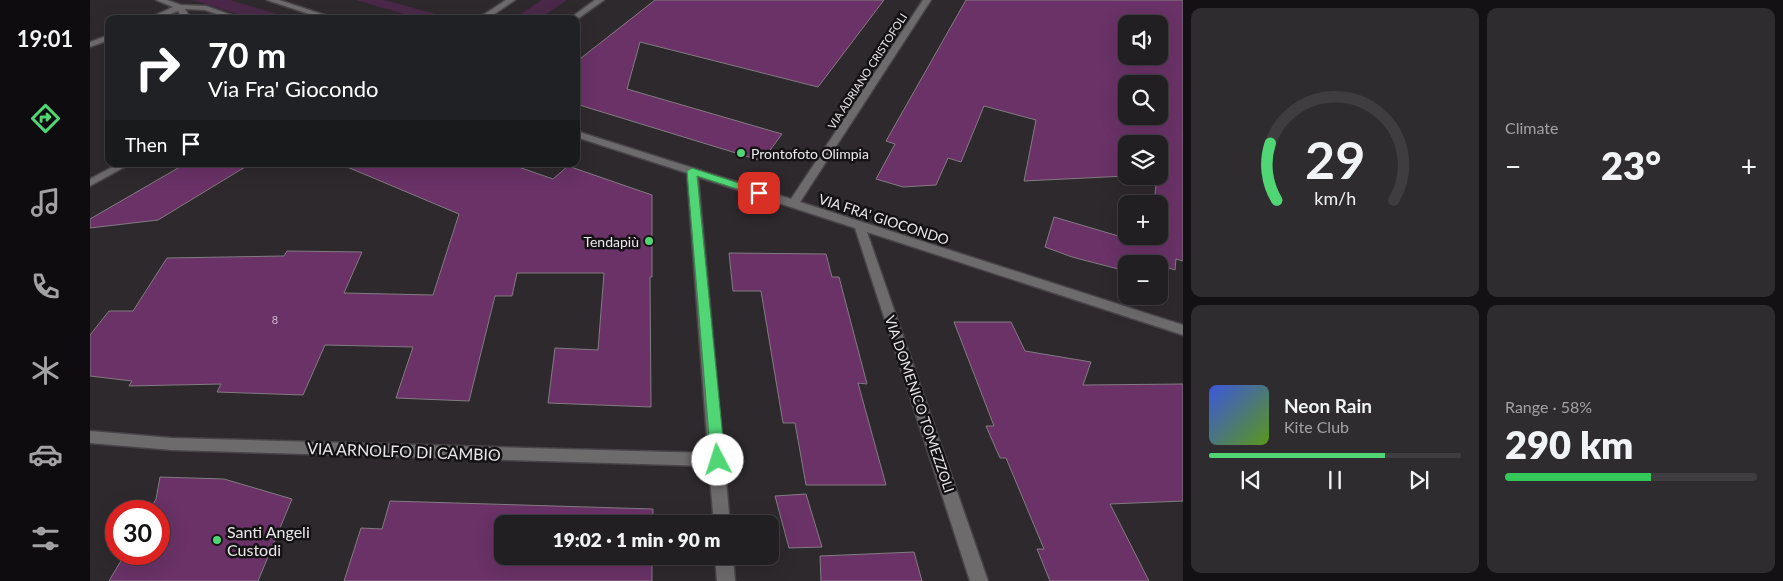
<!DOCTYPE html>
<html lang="en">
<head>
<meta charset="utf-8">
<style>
	body { margin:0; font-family:Lato,sans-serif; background:#2e2c2f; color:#f1f3f6; height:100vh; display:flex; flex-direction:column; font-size:19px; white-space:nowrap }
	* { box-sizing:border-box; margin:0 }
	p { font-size:16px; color:#a2a2a5 }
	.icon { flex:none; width:28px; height:28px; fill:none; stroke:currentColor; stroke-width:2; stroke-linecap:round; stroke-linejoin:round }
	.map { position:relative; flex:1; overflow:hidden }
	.details { display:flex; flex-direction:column; gap:8px; padding:8px; background:#131113; width:600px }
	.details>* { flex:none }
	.guide { position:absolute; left:15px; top:15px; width:475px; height:152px; border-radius:10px; box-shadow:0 5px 20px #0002,0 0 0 1px #3f3d40; background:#202124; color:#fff; overflow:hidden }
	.controls { position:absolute; left:1028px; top:15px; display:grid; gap:10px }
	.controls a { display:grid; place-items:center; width:50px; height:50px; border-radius:10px; background:#221f22; box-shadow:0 5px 20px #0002,0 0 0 1px #3f3d40; font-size:25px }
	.speed { position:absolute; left:15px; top:500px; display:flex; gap:10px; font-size:25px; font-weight:700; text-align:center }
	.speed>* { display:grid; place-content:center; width:65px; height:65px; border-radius:50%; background:#221f22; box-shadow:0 5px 20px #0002,0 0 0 1px #3f3d40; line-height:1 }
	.speed .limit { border:8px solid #d22; background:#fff; color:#111 }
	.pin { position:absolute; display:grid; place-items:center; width:42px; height:42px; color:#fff; margin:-21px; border-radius:10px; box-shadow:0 2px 8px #0006 }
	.me { position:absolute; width:55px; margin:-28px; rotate:355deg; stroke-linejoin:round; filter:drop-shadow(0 0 4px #0008) }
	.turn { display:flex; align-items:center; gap:18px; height:105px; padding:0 20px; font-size:22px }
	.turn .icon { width:65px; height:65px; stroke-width:2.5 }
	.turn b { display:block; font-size:35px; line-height:42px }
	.then { display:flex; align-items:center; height:48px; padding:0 20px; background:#0003; gap:10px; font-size:19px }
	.big { font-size:38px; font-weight:800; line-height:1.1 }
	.details .card { flex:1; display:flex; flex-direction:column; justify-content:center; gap:8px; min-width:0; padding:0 18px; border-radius:10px; background:#2e2c2f }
	.details .dial { align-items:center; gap:0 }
	.dial svg { height:130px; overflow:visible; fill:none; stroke:#3f3d40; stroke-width:7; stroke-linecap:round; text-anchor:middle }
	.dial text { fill:#f1f3f6; stroke:none }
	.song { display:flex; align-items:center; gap:15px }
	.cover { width:60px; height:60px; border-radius:8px; background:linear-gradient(135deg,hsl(230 70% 55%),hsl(90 70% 35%)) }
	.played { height:5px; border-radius:2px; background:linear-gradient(90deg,#50d674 70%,#3f3d40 70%) }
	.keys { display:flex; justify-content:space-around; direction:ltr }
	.heat { display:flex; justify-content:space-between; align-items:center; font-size:28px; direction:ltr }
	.charge { height:8px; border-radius:4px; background:linear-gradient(90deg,#34c759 58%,#3f3d40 0) }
	.details .tiles { flex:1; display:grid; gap:8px; grid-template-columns:repeat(2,1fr) }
	.trip { position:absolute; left:404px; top:515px; width:285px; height:50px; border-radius:10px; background:#221f22; box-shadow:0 5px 20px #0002,0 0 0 1px #3f3d40; font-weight:800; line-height:50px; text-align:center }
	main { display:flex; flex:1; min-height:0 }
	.dock { display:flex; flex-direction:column; width:90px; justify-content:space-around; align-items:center; background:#0e0c0e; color:#a2a2a5 }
	.dock .icon { width:35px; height:35px }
	.dock .on { color:#50d674 }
	.dock b { font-size:22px; color:#f1f3f6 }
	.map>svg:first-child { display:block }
	.green { fill:#4b2849 }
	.building { fill:#6a3267; stroke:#827c81; fill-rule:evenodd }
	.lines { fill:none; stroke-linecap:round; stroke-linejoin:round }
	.minor-casing { stroke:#484448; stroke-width:3 }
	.minor { fill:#6e6b6d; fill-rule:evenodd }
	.route { fill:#50d674; stroke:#348b4b }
	.poi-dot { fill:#50d674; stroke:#151214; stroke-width:2 }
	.labels { text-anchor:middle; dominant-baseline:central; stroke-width:5; stroke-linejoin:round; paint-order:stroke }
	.far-street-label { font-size:11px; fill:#ebe7eb; stroke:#151214 }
	.number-label { font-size:11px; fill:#cbbaca }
	.poi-label { font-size:14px; fill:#ebe7eb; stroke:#151214; text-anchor:start }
	.street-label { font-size:14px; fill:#ebe7eb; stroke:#151214 }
	.near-street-label { font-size:16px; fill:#ebe7eb; stroke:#151214 }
	.near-poi-label { font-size:16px; fill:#ebe7eb; stroke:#151214; text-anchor:start }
</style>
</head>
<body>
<main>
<nav class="dock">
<b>19:01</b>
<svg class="icon on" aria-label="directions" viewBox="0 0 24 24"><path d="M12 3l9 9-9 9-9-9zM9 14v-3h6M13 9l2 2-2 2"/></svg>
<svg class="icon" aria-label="music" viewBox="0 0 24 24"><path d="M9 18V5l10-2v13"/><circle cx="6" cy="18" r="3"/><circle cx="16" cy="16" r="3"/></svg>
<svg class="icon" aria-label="phone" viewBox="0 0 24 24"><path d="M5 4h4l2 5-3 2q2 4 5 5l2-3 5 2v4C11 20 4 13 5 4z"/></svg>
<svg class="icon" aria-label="climate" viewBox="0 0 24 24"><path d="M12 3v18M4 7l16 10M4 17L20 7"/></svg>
<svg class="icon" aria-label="car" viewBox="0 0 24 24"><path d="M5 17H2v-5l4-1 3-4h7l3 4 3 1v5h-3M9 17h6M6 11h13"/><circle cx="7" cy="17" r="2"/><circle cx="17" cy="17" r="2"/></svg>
<svg class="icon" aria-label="filters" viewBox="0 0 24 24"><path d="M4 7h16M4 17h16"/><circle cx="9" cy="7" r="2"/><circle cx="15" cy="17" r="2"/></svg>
</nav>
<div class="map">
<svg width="1093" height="581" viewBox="0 0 1093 581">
	<rect width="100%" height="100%" fill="#2e292d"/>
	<!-- green -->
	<path class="green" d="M103,0H140L200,18L163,19Z
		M266,0H294L346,14L338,19H331Z
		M452,0H477L449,19H423Z"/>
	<!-- building -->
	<path class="building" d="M565,0H794L728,87L550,42L537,89L692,134L672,161L486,104V62Z
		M876,0H1093V261L1086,259L1085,270L1076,267L1075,282L1069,280V264H1036V271L982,257L955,247L964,217L1059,245L1060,236H1069V204H1064L1067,176H1069V144H1036V176L934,181L946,120L894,106L871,162L858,158L846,185L813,187L786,179L805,144L796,141ZM1036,24H1069V56H1036ZM1036,84H1069V116H1036Z
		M95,164H160L68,220L0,228V219Z
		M250,164H420L463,179L478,166L562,195V277H560L561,407L458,403L465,348L508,350L514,273H427L422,296H405L379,401L306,398L323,347L235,345L213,395L127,392L131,384L39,386L42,381L0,376V335L19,311H43L77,258L194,256L197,251L272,252L254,293L343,295L369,214Z
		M639,253L736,254L742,277H749L777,384L768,383L796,485H716L705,423H693L671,291H643Z
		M864,322H921L935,351L1001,362L993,385L1093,384V501L1020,504L1059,581H960L947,549H954L916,458H910L896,426H904Z
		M70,477L134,479L202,499L168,581H19L35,554H69V511H59L66,499Z
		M716,494L732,547L699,548L685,496Z
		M300,501L563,509V524H412V556H562V581H254L271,528L292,529Z
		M824,552L832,581H731L730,556Z"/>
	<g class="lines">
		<!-- minor casing -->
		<g class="minor-casing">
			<path id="minor" d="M66,0H77L91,5L116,6L153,19H141L115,10L95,9L98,14L107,19L92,18L88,11L68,19H57L83,7Z
				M177,0H189L247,19H234Z
				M416,0H425L397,19H387Z
				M505,0H514L486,20V19H479Z
				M833,0H841L710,202L1093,325V335L777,232L898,581H880L765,228L608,177L640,524H624L619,466L82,450L0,443V431L82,438L618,453L597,173L486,137V131L701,199Z
				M19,35V40L0,47V42Z
				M28,164H40L0,186V179Z
				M625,556H643L645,581H627Z"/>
		</g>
		<!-- minor -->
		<use href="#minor" class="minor"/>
	</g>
	<!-- route -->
	<path class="route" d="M602,168L673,191L674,193L669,196L666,195L607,176L635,460L633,465L628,467L623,465L621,460L597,171Z"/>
	<!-- markers -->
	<g class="poi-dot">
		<circle cx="651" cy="153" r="5"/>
		<circle cx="559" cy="241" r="5"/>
		<circle cx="127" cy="540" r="5"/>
	</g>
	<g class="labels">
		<!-- far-street labels -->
		<g class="far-street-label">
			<text transform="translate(777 71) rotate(-57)">VIA ADRIANO CRISTOFOLI</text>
		</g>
		<!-- number labels -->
		<g class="number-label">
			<text x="185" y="319">8</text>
		</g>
		<!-- poi labels -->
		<g class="poi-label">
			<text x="661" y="153">Prontofoto Olimpia</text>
			<text x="549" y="241" text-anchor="end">Tendapiù</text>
		</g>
		<!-- street labels -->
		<g class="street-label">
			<text transform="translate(794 219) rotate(18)">VIA FRA' GIOCONDO</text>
			<text transform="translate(830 404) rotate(71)">VIA DOMENICO TOMEZZOLI</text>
		</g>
		<!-- near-street labels -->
		<g class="near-street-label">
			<text transform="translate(314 451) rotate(2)">VIA ARNOLFO DI CAMBIO</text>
		</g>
		<!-- near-poi labels -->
		<g class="near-poi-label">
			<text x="137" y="531">Santi Angeli<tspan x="137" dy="18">Custodi</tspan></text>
		</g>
	</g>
</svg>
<div class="controls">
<a><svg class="icon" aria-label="sound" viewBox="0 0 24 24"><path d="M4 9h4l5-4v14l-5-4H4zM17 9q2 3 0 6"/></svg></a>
<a><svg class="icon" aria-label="search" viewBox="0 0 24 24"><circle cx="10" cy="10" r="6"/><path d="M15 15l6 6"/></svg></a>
<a><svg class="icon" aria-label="layers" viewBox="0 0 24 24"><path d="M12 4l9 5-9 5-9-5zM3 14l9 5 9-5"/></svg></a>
<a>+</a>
<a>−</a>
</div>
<div class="speed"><div class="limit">30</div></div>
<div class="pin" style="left:669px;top:193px;background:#d93025"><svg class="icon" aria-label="arrive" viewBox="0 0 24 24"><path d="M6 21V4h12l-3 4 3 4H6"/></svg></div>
<svg class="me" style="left:628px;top:460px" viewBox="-20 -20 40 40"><circle r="19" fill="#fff"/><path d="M0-13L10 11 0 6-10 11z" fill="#50d674"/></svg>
<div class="trip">19:02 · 1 min · 90 m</div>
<div class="guide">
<div class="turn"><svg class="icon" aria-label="right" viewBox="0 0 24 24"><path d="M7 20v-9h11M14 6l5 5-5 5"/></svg><div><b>70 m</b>Via Fra' Giocondo</div></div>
<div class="then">Then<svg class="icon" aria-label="arrive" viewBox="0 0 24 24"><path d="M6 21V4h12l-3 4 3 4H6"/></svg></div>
</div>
</div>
<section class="details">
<div class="tiles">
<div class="card dial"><svg viewBox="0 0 100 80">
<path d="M14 69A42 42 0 1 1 86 69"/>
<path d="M14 69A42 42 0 0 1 10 34" stroke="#50d674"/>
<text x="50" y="56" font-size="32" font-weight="700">29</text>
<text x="50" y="72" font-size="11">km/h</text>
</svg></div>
<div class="card"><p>Climate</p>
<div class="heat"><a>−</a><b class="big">23°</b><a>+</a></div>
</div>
<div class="card">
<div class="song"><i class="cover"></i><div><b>Neon Rain</b><p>Kite Club</p></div></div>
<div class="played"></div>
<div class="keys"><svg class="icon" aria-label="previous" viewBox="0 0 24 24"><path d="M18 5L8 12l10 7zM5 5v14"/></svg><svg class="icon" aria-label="pause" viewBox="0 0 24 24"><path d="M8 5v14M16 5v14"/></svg><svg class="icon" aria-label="next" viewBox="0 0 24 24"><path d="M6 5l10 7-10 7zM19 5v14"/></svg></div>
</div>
<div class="card"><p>Range · 58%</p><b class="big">290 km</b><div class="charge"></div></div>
</div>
</section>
</main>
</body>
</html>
